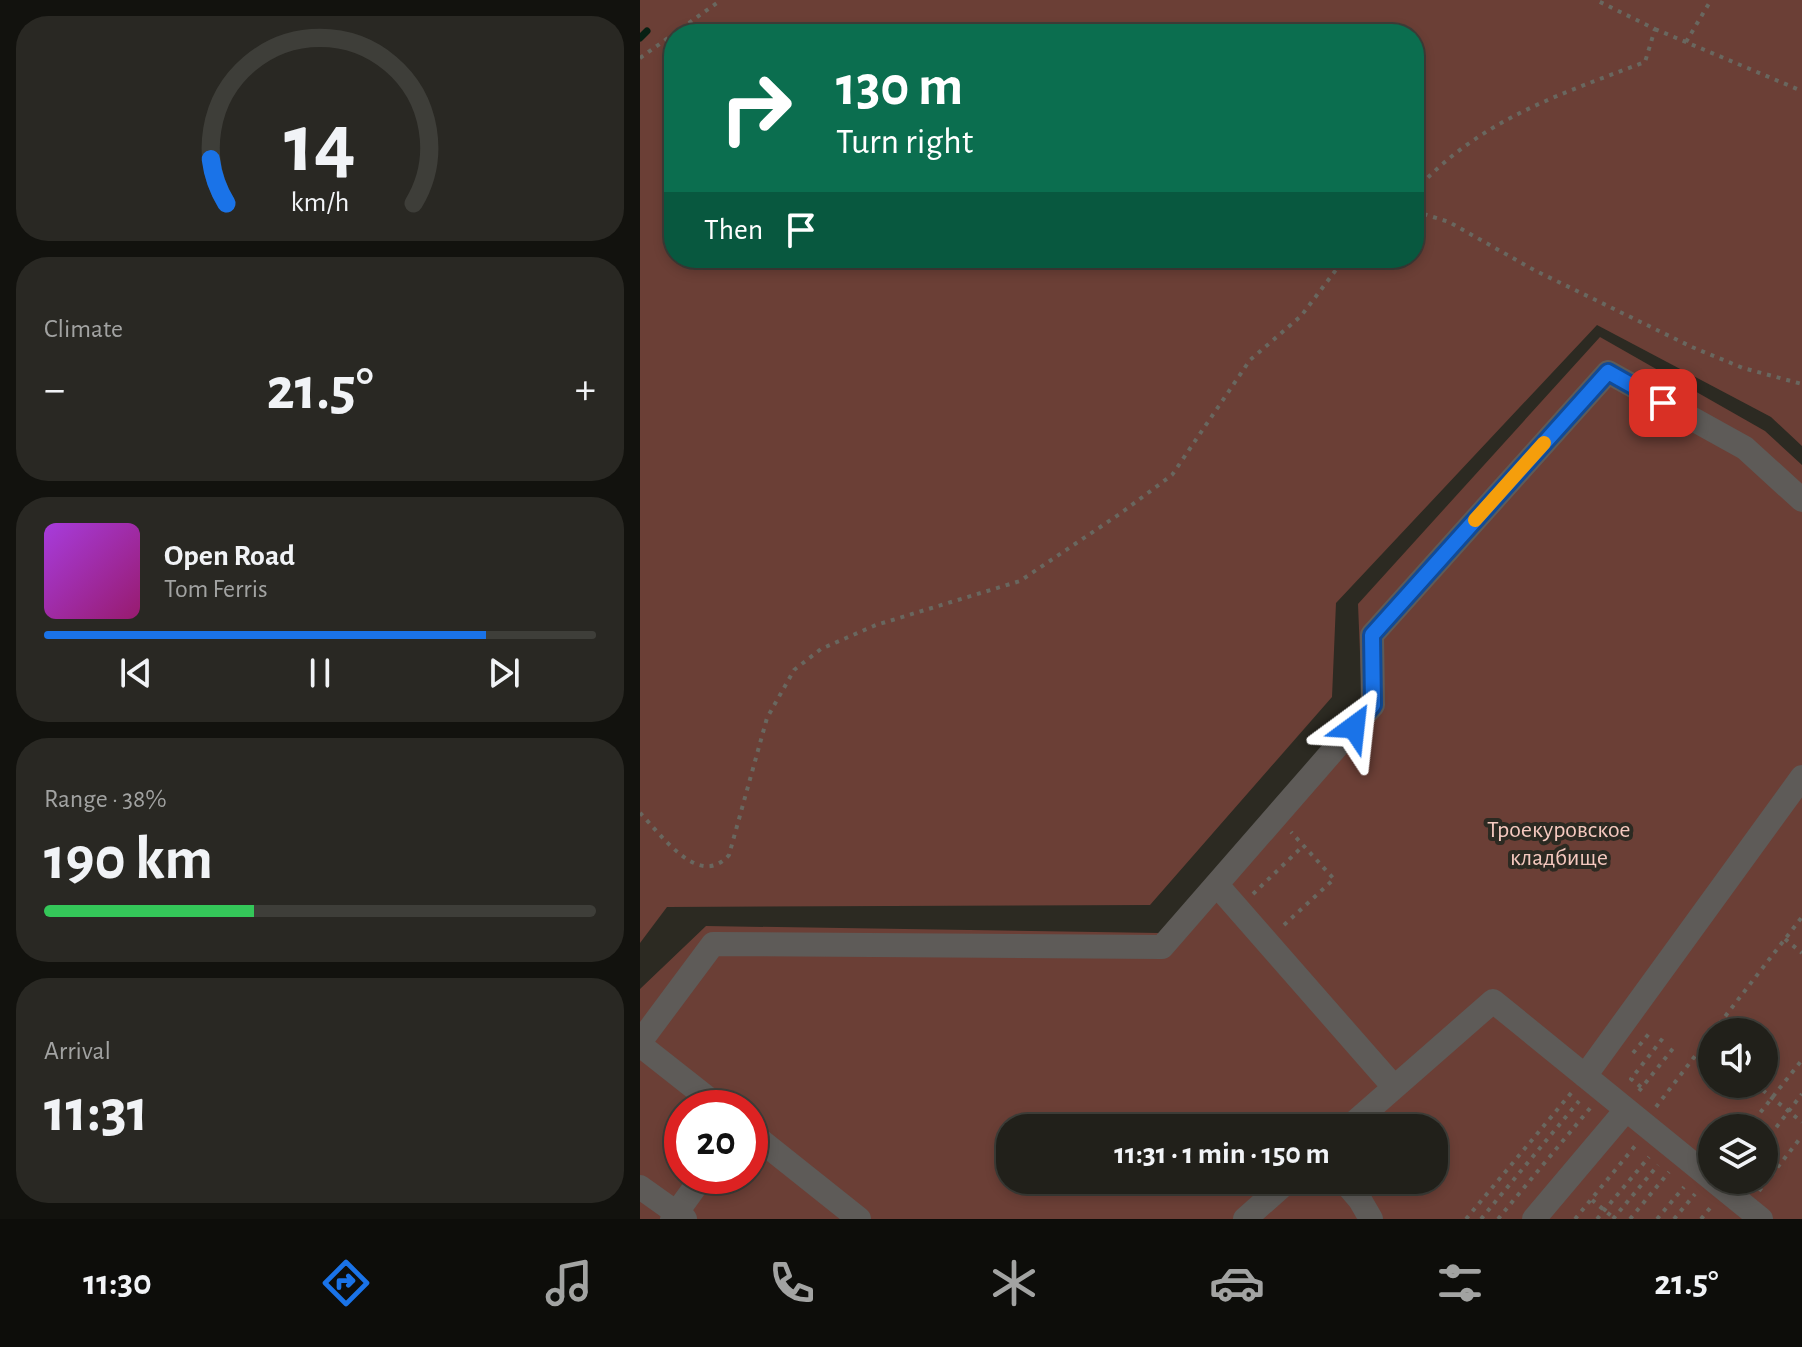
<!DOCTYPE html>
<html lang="en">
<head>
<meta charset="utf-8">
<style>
	body { margin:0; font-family:"Alegreya Sans",sans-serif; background:#292823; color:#f1f3f6; height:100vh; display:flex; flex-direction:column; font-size:30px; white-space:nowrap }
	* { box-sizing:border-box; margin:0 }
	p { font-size:26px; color:#a2a3a2 }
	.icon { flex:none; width:44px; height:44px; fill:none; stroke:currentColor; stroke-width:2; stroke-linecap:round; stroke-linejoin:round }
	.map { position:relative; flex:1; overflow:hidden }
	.details { display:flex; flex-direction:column; gap:16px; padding:16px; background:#12120e; width:640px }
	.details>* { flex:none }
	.hud { position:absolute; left:24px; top:24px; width:760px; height:244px; border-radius:32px; box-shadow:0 4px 12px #0003,0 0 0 2px #3e3e39; background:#0b6e4f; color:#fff; overflow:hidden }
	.controls { position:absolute; left:1058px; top:1018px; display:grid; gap:16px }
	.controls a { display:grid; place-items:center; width:80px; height:80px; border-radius:50%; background:#21201a; box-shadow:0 4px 12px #0003,0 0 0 2px #3e3e39; font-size:40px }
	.speed { position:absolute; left:24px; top:1090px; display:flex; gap:16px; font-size:40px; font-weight:700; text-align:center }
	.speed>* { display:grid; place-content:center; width:104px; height:104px; border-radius:50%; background:#21201a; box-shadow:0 4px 12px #0003,0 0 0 2px #3e3e39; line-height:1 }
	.speed .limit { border:12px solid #d22; background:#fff; color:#111 }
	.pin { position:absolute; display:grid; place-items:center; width:68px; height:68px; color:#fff; margin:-34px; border-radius:16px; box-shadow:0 4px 12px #0006 }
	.me { position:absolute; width:88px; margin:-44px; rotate:30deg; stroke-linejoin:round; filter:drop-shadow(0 0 6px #0008) }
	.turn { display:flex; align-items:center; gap:28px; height:168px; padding:0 40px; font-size:36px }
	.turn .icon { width:104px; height:104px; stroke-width:2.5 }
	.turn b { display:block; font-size:56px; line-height:68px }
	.then { display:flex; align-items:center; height:76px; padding:0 40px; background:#0003; gap:16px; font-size:30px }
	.big { font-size:60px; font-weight:600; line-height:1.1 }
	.details .card { flex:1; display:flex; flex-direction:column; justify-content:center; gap:12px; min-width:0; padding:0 28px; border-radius:32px; background:#292823 }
	.details .dial { align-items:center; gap:0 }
	.dial svg { height:208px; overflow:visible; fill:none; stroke:#3e3e39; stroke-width:7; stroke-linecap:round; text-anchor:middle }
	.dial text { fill:#f1f3f6; stroke:none }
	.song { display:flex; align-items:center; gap:24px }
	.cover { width:96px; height:96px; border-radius:12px; background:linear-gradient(135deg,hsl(280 70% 55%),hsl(320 70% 35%)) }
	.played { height:8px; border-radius:4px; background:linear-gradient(90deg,#1a73e8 80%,#3e3e39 80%) }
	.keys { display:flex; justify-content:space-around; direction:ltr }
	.heat { display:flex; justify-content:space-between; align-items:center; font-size:44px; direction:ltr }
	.charge { height:12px; border-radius:6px; background:linear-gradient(90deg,#34c759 38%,#3e3e39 0) }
	.trip { position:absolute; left:356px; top:1114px; width:452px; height:80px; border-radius:32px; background:#21201a; box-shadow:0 4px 12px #0003,0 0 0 2px #3e3e39; font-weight:600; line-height:80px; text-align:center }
	.menu { display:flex; height:128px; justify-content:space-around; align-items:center; background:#0d0d0a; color:#a2a3a2 }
	.menu .icon { width:56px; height:56px }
	.menu .active { color:#1a73e8 }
	.menu b { font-size:36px; color:#f1f3f6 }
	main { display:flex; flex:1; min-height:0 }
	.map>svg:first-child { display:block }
	.green { fill:#6b3f36; fill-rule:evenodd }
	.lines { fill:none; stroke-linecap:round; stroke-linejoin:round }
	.stream { stroke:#072013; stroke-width:7 }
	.path { stroke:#69675f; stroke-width:4; stroke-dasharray:4 6; stroke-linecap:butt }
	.minor { stroke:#5e5b58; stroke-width:24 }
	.route-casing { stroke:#114b97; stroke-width:20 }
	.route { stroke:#1a73e8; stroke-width:14 }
	.slow { stroke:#f59e0b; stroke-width:14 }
	.labels { text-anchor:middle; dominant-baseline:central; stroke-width:8; stroke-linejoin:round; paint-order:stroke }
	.park-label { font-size:24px; fill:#f5c9bf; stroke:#2c2a22 }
</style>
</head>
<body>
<main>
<section class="details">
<div class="card dial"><svg viewBox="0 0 100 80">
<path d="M14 69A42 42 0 1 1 86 69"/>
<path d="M14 69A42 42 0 0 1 8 52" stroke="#1a73e8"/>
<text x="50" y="56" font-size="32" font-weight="700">14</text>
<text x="50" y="72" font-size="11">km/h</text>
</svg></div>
<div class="card"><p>Climate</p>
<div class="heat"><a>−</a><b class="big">21.5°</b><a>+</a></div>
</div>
<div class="card">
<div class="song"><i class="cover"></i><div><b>Open Road</b><p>Tom Ferris</p></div></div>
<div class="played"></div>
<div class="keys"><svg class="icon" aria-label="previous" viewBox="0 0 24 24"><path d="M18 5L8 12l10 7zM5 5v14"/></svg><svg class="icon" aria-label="pause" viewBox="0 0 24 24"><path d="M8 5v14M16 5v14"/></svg><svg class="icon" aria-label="next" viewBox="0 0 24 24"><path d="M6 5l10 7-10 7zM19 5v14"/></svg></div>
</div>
<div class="card"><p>Range · 38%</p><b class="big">190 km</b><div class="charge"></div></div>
<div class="card"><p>Arrival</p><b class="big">11:31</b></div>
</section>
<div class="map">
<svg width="1162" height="1219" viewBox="0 0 1162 1219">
	<rect width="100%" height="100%" fill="#2c2a22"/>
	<!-- green -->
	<path class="green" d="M0,0H1162V446L1131,417L957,325L696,603L692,697L510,905L27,907L0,943ZM34,34H774V258H34Z
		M960,337L1125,431L1162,465V1219H0V989L66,926L519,933L722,702L718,604ZM1072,1032H1124V1084H1072ZM42,1108H110V1176H42ZM370,1128H794V1180H370ZM1072,1128H1124V1180H1072Z"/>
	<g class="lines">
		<!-- stream -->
		<path class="stream" d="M0,38L7,31"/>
		<!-- path -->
		<path class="path" d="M1015,29L1162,91
			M1046,42L1071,0
			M0,58L81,0
			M774,192C839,120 918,95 1005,62L1015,29L956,0
			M774,211L809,222L894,270L1052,347L1103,368L1162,384
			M0,813C21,834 59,890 89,855L127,718L154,670L181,649L236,625L380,581L481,513L532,475L610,360L661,316L705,258
			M613,894L663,846
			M644,925L694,879L651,832
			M1145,939L1162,953
			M1073,1032L1162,917
			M993,1053L1012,1030
			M1115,1084L1162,1122
			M1001,1087L991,1079L1023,1038
			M999,1091L1035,1046
			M1016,1107L1065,1043L1072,1049
			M1108,1128L1162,1060
			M1124,1143L1162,1094
			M1119,1191L1162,1136
			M952,1200L975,1219
			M826,1219L932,1092
			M841,1219L939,1101
			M858,1219L951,1107
			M935,1219L995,1146
			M957,1219L1009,1157
			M973,1219L1018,1165
			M990,1219L1029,1172
			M1017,1219L1044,1187
			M1034,1219L1055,1194
			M1061,1219L1070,1208"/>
		<!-- minor -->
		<path class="minor" d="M577,885L754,1087
			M0,1042L73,944L522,947L733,705L732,635L968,372L1105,448L1162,500
			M0,1045L80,1108
			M945,1076L1162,777
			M708,1128L853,1001L1121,1219
			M110,1132L219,1219
			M703,1180L720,1200L731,1219
			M0,1187L45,1219
			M32,1219L63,1176
			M605,1219L649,1180
			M894,1219L986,1110"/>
	</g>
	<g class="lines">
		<!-- route casing -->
		<g class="route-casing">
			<path id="route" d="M714,727L733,705L732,635L968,372L1023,403"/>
		</g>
		<!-- route -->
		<use href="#route" class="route"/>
		<!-- slow -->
		<path class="slow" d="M835,520L904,443"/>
	</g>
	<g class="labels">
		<!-- park labels -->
		<g class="park-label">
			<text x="919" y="830">Троекуровское<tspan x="919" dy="28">кладбище</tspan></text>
		</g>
	</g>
</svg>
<div class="controls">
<a><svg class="icon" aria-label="sound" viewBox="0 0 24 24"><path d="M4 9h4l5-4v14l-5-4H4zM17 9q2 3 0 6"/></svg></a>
<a><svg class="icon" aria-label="layers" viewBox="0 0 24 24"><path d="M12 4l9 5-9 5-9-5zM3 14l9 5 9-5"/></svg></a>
</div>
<div class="speed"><div class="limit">20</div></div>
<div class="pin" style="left:1023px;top:403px;background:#d93025"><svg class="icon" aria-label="arrive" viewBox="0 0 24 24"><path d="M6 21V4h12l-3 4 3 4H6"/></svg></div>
<svg class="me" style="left:714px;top:727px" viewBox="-20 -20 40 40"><path d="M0-17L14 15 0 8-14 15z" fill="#1a73e8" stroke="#fff" stroke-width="4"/></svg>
<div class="trip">11:31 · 1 min · 150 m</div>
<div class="hud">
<div class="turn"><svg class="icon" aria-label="right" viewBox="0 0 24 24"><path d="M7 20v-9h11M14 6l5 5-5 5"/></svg><div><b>130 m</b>Turn right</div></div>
<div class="then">Then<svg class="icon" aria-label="arrive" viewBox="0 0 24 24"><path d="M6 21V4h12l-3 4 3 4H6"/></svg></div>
</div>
</div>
</main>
<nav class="menu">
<b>11:30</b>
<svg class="icon active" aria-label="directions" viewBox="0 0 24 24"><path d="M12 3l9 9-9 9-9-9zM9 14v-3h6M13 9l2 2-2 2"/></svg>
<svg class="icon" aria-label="music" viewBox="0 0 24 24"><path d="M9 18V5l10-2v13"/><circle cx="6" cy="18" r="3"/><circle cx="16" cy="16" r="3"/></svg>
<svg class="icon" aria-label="phone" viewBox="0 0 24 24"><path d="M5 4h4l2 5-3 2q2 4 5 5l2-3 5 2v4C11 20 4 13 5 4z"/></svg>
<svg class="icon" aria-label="climate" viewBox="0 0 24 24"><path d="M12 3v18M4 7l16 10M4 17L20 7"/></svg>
<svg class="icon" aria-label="car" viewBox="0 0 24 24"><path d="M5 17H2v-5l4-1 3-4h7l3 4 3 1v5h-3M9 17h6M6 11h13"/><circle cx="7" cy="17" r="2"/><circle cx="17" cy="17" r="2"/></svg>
<svg class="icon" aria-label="filters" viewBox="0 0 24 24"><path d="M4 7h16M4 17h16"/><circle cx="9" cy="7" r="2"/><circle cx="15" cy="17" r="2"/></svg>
<b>21.5°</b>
</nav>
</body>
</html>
